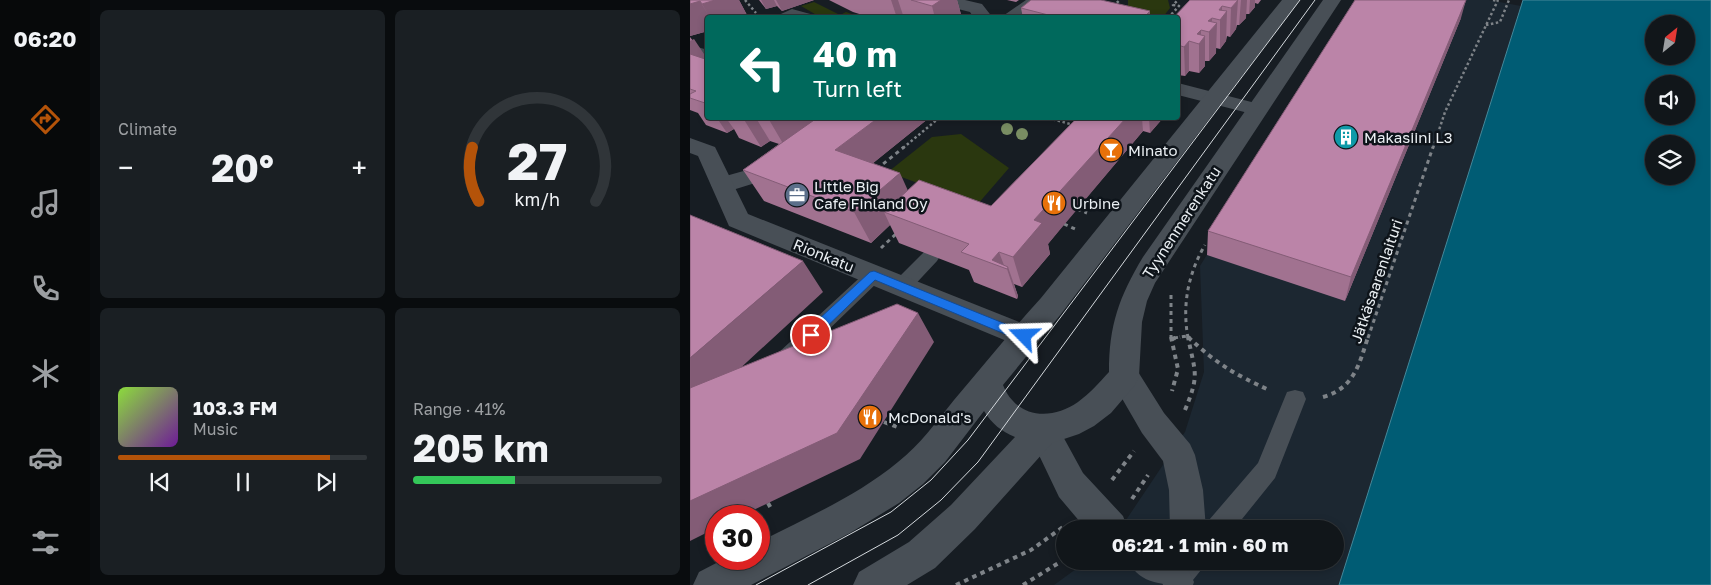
<!DOCTYPE html>
<html lang="en">
<head>
<meta charset="utf-8">
<style>
	body { margin:0; font-family:"Golos Text",sans-serif; background:#1a1f23; color:#f1f3f6; height:100vh; display:flex; flex-direction:column; font-size:19px; white-space:nowrap }
	* { box-sizing:border-box; margin:0 }
	p { font-size:16px; color:#9c9fa2 }
	.icon { flex:none; width:28px; height:28px; fill:none; stroke:currentColor; stroke-width:2; stroke-linecap:round; stroke-linejoin:round }
	.map { position:relative; flex:1; overflow:hidden }
	.sheet { display:flex; flex-direction:column; gap:10px; padding:10px; background:#090c0e; width:600px }
	.sheet>* { flex:none }
	.hud { position:absolute; left:15px; top:15px; width:475px; height:105px; border-radius:5px; box-shadow:0 2px 8px #0003,0 0 0 1px #303539; background:#00695c; color:#fff; overflow:hidden }
	.needle { width:32px; rotate:30deg }
	.buttons { position:absolute; left:955px; top:15px; display:grid; gap:10px }
	.buttons a { display:grid; place-items:center; width:50px; height:50px; border-radius:50%; background:#11161a; box-shadow:0 2px 8px #0003,0 0 0 1px #303539; font-size:25px }
	.speed { position:absolute; left:15px; top:505px; display:flex; gap:10px; font-size:25px; font-weight:700; text-align:center }
	.speed>* { display:grid; place-content:center; width:65px; height:65px; border-radius:50%; background:#11161a; box-shadow:0 2px 8px #0003,0 0 0 1px #303539; line-height:1 }
	.speed .limit { border:8px solid #d22; background:#fff; color:#111 }
	.pin { position:absolute; display:grid; place-items:center; width:42px; height:42px; color:#fff; margin:-21px; border:2px solid #fff; border-radius:50%; box-shadow:0 1px 5px #0007 }
	.me { position:absolute; width:55px; margin:-28px; rotate:292deg; stroke-linejoin:round; filter:drop-shadow(0 0 4px #0008) }
	.turn { display:flex; align-items:center; gap:18px; height:105px; padding:0 25px; font-size:22px }
	.turn .icon { width:65px; height:65px; stroke-width:2.5 }
	.turn b { display:block; font-size:35px; line-height:42px }
	.big { font-size:38px; font-weight:700; line-height:1.1 }
	.sheet .widget { flex:1; display:flex; flex-direction:column; justify-content:center; gap:8px; min-width:0; padding:0 18px; border-radius:8px; background:#1a1f23 }
	.sheet .dial { align-items:center; gap:0 }
	.dial svg { height:130px; overflow:visible; fill:none; stroke:#303539; stroke-width:7; stroke-linecap:round; text-anchor:middle }
	.dial text { fill:#f1f3f6; stroke:none }
	.song { display:flex; align-items:center; gap:15px }
	.cover { width:60px; height:60px; border-radius:8px; background:linear-gradient(135deg,hsl(90 70% 55%),hsl(280 70% 35%)) }
	.played { height:5px; border-radius:2px; background:linear-gradient(90deg,#b45309 85%,#303539 85%) }
	.keys { display:flex; justify-content:space-around; direction:ltr }
	.heat { display:flex; justify-content:space-between; align-items:center; font-size:28px; direction:ltr }
	.charge { height:8px; border-radius:4px; background:linear-gradient(90deg,#34c759 41%,#303539 0) }
	.sheet .tiles { flex:1; display:grid; gap:10px; grid-template-columns:repeat(2,1fr) }
	.trip { position:absolute; left:366px; top:520px; width:288px; height:50px; border-radius:25px; background:#11161a; box-shadow:0 2px 8px #0003,0 0 0 1px #303539; font-weight:700; line-height:50px; text-align:center }
	main { display:flex; flex:1; min-height:0 }
	.menu { display:flex; flex-direction:column; width:90px; justify-content:space-around; align-items:center; background:#07090a; color:#9c9fa2 }
	.menu .icon { width:35px; height:35px }
	.menu .current { color:#b45309 }
	.menu b { font-size:22px; color:#f1f3f6 }
	.map>svg:first-child { display:block }
	.built { fill:#1c2731 }
	.green { fill:#2a370f }
	.water { fill:#005c74; stroke:#46889a; fill-rule:evenodd }
	.lines { fill:none; stroke-linecap:round; stroke-linejoin:round }
	.path-far2 { stroke:#7e8388; stroke-width:2.5; stroke-dasharray:2.5 2.5; stroke-linecap:butt }
	.path-far1 { stroke:#7e8388; stroke-width:3; stroke-dasharray:4 4; stroke-linecap:butt }
	.path { stroke:#7e8388; stroke-width:4; stroke-dasharray:4.5 4.5; stroke-linecap:butt }
	.service { fill:#484f56; fill-rule:evenodd }
	.pedestrian { fill:#484f56; fill-rule:evenodd }
	.minor { fill:#484f56; fill-rule:evenodd }
	.secondary { fill:#484f56; fill-rule:evenodd }
	.tram { stroke:#d4d9dd; stroke-width:1 }
	.tree { fill:#798d62 }
	.wall { fill:#a17290 }
	.shaded-wall { fill:#835c76 }
	.building { fill:#bb84a8; stroke:#835c76 }
	.route { fill:#1a73e8; stroke:#114b97 }
	.labels { text-anchor:middle; dominant-baseline:central; stroke-width:5; stroke-linejoin:round; paint-order:stroke }
	.poi-label { font-size:15px; fill:#eaeff3; stroke:#0e141a; text-anchor:start }
	.street-label { font-size:15px; fill:#eaeff3; stroke:#0e141a }
</style>
</head>
<body>
<main>
<nav class="menu">
<b>06:20</b>
<svg class="icon current" aria-label="directions" viewBox="0 0 24 24"><path d="M12 3l9 9-9 9-9-9zM9 14v-3h6M13 9l2 2-2 2"/></svg>
<svg class="icon" aria-label="music" viewBox="0 0 24 24"><path d="M9 18V5l10-2v13"/><circle cx="6" cy="18" r="3"/><circle cx="16" cy="16" r="3"/></svg>
<svg class="icon" aria-label="phone" viewBox="0 0 24 24"><path d="M5 4h4l2 5-3 2q2 4 5 5l2-3 5 2v4C11 20 4 13 5 4z"/></svg>
<svg class="icon" aria-label="climate" viewBox="0 0 24 24"><path d="M12 3v18M4 7l16 10M4 17L20 7"/></svg>
<svg class="icon" aria-label="car" viewBox="0 0 24 24"><path d="M5 17H2v-5l4-1 3-4h7l3 4 3 1v5h-3M9 17h6M6 11h13"/><circle cx="7" cy="17" r="2"/><circle cx="17" cy="17" r="2"/></svg>
<svg class="icon" aria-label="filters" viewBox="0 0 24 24"><path d="M4 7h16M4 17h16"/><circle cx="9" cy="7" r="2"/><circle cx="15" cy="17" r="2"/></svg>
</nav>
<section class="sheet">
<div class="tiles">
<div class="widget"><p>Climate</p>
<div class="heat"><a>−</a><b class="big">20°</b><a>+</a></div>
</div>
<div class="widget dial"><svg viewBox="0 0 100 80">
<path d="M14 69A42 42 0 1 1 86 69"/>
<path d="M14 69A42 42 0 0 1 10 36" stroke="#b45309"/>
<text x="50" y="56" font-size="32" font-weight="700">27</text>
<text x="50" y="72" font-size="11">km/h</text>
</svg></div>
<div class="widget">
<div class="song"><i class="cover"></i><div><b>103.3 FM</b><p>Music</p></div></div>
<div class="played"></div>
<div class="keys"><svg class="icon" aria-label="previous" viewBox="0 0 24 24"><path d="M18 5L8 12l10 7zM5 5v14"/></svg><svg class="icon" aria-label="pause" viewBox="0 0 24 24"><path d="M8 5v14M16 5v14"/></svg><svg class="icon" aria-label="next" viewBox="0 0 24 24"><path d="M6 5l10 7-10 7zM19 5v14"/></svg></div>
</div>
<div class="widget"><p>Range · 41%</p><b class="big">205 km</b><div class="charge"></div></div>
</div>
</section>
<div class="map">
<svg width="1021" height="585" viewBox="0 0 1021 585">
	<rect width="100%" height="100%" fill="#171d23"/>
	<!-- built -->
	<path class="built" d="M673,0H799L831,6L649,585H364L397,561H645V529H430L495,432L514,372L510,266Z"/>
	<!-- green -->
	<path class="green" d="M438,0H478L480,8L473,17H451L438,9Z
		M124,2L150,15L156,12L168,16L166,18L130,17L111,6Z
		M271,134L319,168L287,205L198,172L242,137Z"/>
	<!-- water -->
	<path class="water" d="M833,0H1021V585H649ZM964,24H996V56H964ZM964,84H996V116H964ZM964,144H996V176H964Z"/>
	<g class="lines">
		<!-- path-far2 -->
		<path class="path-far2" d="M55,0L66,13
			M803,0L808,1
			M423,6L430,0
			M478,18L489,6L483,5L488,0
			M796,25L810,22L819,0
			M358,118L384,125
			M213,148L249,118
			M743,148L755,112L808,0"/>
		<!-- path-far1 -->
		<path class="path-far1" d="M187,169L214,147
			M387,209L397,213
			M374,224L385,229
			M191,248L208,232
			M481,295V338
			M484,338L497,336L500,338
			M498,338C492,305 498,274 515,245
			M678,338L743,147"/>
		<!-- path -->
		<path class="path" d="M481,337L488,369L482,391
			M498,337C527,364 544,374 579,390
			M481,339L490,337
			M633,397C664,388 669,365 678,337
			M495,410C510,374 505,373 498,337
			M194,422L210,428
			M422,480L444,451
			M442,499L458,475
			M78,503L82,510
			M266,585L341,550L373,527
			M333,585L375,559"/>
		<!-- service -->
		<path class="service" d="M102,9L124,15L126,18H82Z
			M0,45L18,50V58L0,53Z
			M241,249L247,251L250,256L247,261L218,292L211,294L204,292L202,287L204,282L235,251Z
			M184,268L190,270L193,275L190,280L101,366L94,368L87,366L84,360L87,354L178,270Z
			M605,390L613,392L616,399L585,478L544,529H516L519,520L568,463L597,392Z
			M486,561H514L511,570L499,585H473L472,582L476,573Z"/>
		<!-- pedestrian -->
		<path class="pedestrian" d="M336,0H357L354,4L332,18H310Z
			M93,160L101,162L105,167L101,172L33,193L25,191L21,185L25,179Z"/>
		<!-- minor -->
		<path class="minor" d="M245,0H275L292,4L303,18H284L280,12L248,4Z
			M488,83L573,105L577,109L573,113L566,115L488,95Z
			M0,138L25,147L58,214L344,328L349,336L344,344L334,348L324,344L39,226L8,156L0,153Z
			M434,363L445,367L474,413L500,444L505,455L513,490L516,529H480L479,490L473,461L452,433L419,376L423,367Z
			M353,415L364,420L393,473L433,516L438,529H396L369,497L337,430L342,420Z
			M438,561H488L498,569L504,582L503,585C473,585 451,585 438,561Z"/>
		<!-- secondary -->
		<path class="secondary" d="M592,0H610L371,314L313,385C326,418 361,421 388,402C399,394 409,383 419,372C419,325 429,297 453,257L633,0H651L465,283L457,301L452,322L449,376L445,385L421,413L404,426L389,434L362,443L285,529L245,568L217,585H163L169,572L219,542L261,505L325,437C311,431 302,424 294,411L255,462L233,484L209,503L160,533L61,585H3L9,572L34,559H69V542C116,518 167,496 208,462C230,445 247,421 264,400C293,366 321,331 351,298Z"/>
		<!-- tram -->
		<path class="tram" d="M66,585L201,512L241,480L278,440L610,0
			M118,585L208,535L251,500L288,462L625,0"/>
	</g>
	<!-- trees -->
	<g class="tree">
		<circle cx="317" cy="129" r="6"/>
		<circle cx="332" cy="134" r="6"/>
	</g>
	<!-- wall -->
	<path class="wall" d="M0,0H49L57,15L49,18H18V31L0,36Z
		M69,0H124L92,11L87,6L76,9Z
		M139,0H267L272,18H182L163,12Z
		M317,0H329L326,2Z
		M500,0H571L568,4L565,3V7L559,14H556V18L549,25H547L546,29L540,37L537,36L536,41L530,49L526,48V53L519,61H515V66L509,73L499,71L495,76L488,75V18Z
		M331,8L460,11V18H333Z
		M771,18L655,301L517,255L518,231Z
		M0,37L18,60V118H239L183,163L218,191L301,206L387,118H473L460,133L453,131L374,224L358,244L360,254L332,287L324,284L328,296L327,299L284,282L279,270L209,243L200,225L181,243L74,201L53,170L89,144L80,141L71,147L49,138L44,129L37,133L16,125L8,113L0,110Z"/>
	<!-- shaded-wall -->
	<path class="shaded-wall" d="M25,0H49L57,15L49,18H20L12,4Z
		M71,0H84L87,6L76,9Z
		M86,0H124L92,11Z
		M201,0H208L214,18H207Z
		M251,0H267L272,18H245L242,6Z
		M548,0L546,29L540,37L541,8Z
		M551,0H557L556,18L549,25Z
		M560,0H565V7L559,14Z
		M776,0L771,18L655,301L661,277Z
		M10,1L20,18H18V31L0,36V4Z
		M532,6V17L537,11L536,41L530,49V20L529,10Z
		M460,11V18H453Z
		M522,18V29L527,23L526,53L519,61V32L518,21Z
		M511,30V41L515,36V66L509,73V44L507,34Z
		M4,39L18,60L0,62V41Z
		M499,41V71L495,76L494,47Z
		M27,118H36L44,129L37,133Z
		M53,118H66L80,141L71,147Z
		M78,118H127L95,147Z
		M188,118H239L161,181L145,150Z
		M436,118H452L453,131L358,244L360,254L332,287L323,257L344,220Z
		M459,118H473L460,133Z
		M210,173L224,204L194,212L200,225L181,243L164,212Z
		M309,252L315,268L302,260Z
		M113,261L133,292L31,386L0,398V358Z
		M318,267L328,296L327,299L317,269Z
		M228,313L244,342L170,459L51,516H26V528L0,541V501Z"/>
	<!-- building -->
	<path class="building" d="M0,0H25L12,4L10,1L0,4Z
		M221,0H251L242,6Z
		M341,0H411L460,11L453,18H370L331,8Z
		M500,0H548L541,8L532,6L529,10L537,11L530,20L522,18L518,21L527,23L519,32L511,30L507,34L515,36L509,44L499,41L494,47L488,45V18H483Z
		M665,0H776L661,277L518,231Z
		M0,54L18,60V104L0,98V94L6,91L0,89Z
		M127,118H188L145,150L210,173L164,212L53,170Z
		M387,118H436L344,220L352,223L323,257L309,252L302,260L318,267L317,269L271,252L279,244L194,212L229,180L301,206Z
		M0,215L113,261L0,358Z
		M207,304L228,313L147,433L0,501V388Z"/>
	<!-- route -->
	<path class="route" d="M184,271L338,333L340,336L338,340H329L185,280L125,338H116L115,335L116,331L180,272Z"/>
	<!-- icons -->
	<defs>
		<g id="building-disc" transform="scale(1.25)"><circle r="9.5" fill="#0f9aa8" stroke="#0e141a"/><path d="M-4-6H4V6H1V3H-1V6H-4ZM-2.5-4.3h1.7v1.8h-1.7ZM.8-4.3h1.7v1.8H.8ZM-2.5-1h1.7V.8h-1.7ZM.8-1h1.7V.8H.8Z" fill="#fff"/></g>
		<g id="bar-disc" transform="scale(1.25)"><circle r="9.5" fill="#e8710a" stroke="#0e141a"/><path d="M-6-5H6L.8 .8V4.5H3.5V6h-7V4.5H-.8V.8Z" fill="#fff"/></g>
		<g id="office-disc" transform="scale(1.25)"><circle r="9.5" fill="#5c6f8a" stroke="#0e141a"/><path d="M-6-3h4V-5.5h4V-3h4V5H-6ZM-1-4.5V-3h2v-1.5ZM-6 0V1H6V0Z" fill="#fff"/></g>
		<g id="restaurant-disc" transform="scale(1.25)"><circle r="9.5" fill="#e8710a" stroke="#0e141a"/><path d="M-5-6h1v4h1v-4h1v4h1v-4h1v5L-1.5 .5V6h-2V.5L-5-1ZM5-6V6H3V1.5H1.5Q1.5-4 5-6Z" fill="#fff"/></g>
	</defs>
	<g fill-rule="evenodd">
		<use href="#building-disc" x="656" y="137"/>
		<use href="#bar-disc" x="421" y="150"/>
		<use href="#office-disc" x="107" y="195"/>
		<use href="#restaurant-disc" x="364" y="203"/>
		<use href="#restaurant-disc" x="180" y="417"/>
	</g>
	<g class="labels">
		<!-- poi labels -->
		<g class="poi-label">
			<text x="674" y="137">Makasiini L3</text>
			<text x="438" y="150">Minato</text>
			<text x="124" y="186">Little Big<tspan x="124" dy="17">Cafe Finland Oy</tspan></text>
			<text x="382" y="203">Urbine</text>
			<text x="198" y="417">McDonald's</text>
		</g>
		<!-- street labels -->
		<g class="street-label">
			<text transform="translate(491 222) rotate(-57)">Tyynenmerenkatu</text>
			<text transform="translate(134 255) rotate(22)">Rionkatu</text>
			<text transform="translate(686 281) rotate(-71)">Jätkäsaarenlaituri</text>
		</g>
	</g>
</svg>
<div class="buttons">
<a><svg class="needle" viewBox="-14 -14 28 28"><path d="M0-13l5 13h-10z" fill="#e53935"/><path d="M0 13l5-13h-10z" fill="#9c9fa2"/></svg></a>
<a><svg class="icon" aria-label="sound" viewBox="0 0 24 24"><path d="M4 9h4l5-4v14l-5-4H4zM17 9q2 3 0 6"/></svg></a>
<a><svg class="icon" aria-label="layers" viewBox="0 0 24 24"><path d="M12 4l9 5-9 5-9-5zM3 14l9 5 9-5"/></svg></a>
</div>
<div class="speed"><div class="limit">30</div></div>
<div class="pin" style="left:121px;top:335px;background:#d93025"><svg class="icon" aria-label="arrive" viewBox="0 0 24 24"><path d="M6 21V4h12l-3 4 3 4H6"/></svg></div>
<svg class="me" style="left:334px;top:336px" viewBox="-20 -20 40 40"><path d="M0-17L14 15 0 8-14 15z" fill="#1a73e8" stroke="#fff" stroke-width="4"/></svg>
<div class="trip">06:21 · 1 min · 60 m</div>
<div class="hud">
<div class="turn"><svg class="icon" aria-label="left" viewBox="0 0 24 24"><path d="M17 20v-9H6M10 6l-5 5 5 5"/></svg><div><b>40 m</b>Turn left</div></div>
</div>
</div>
</main>
</body>
</html>
